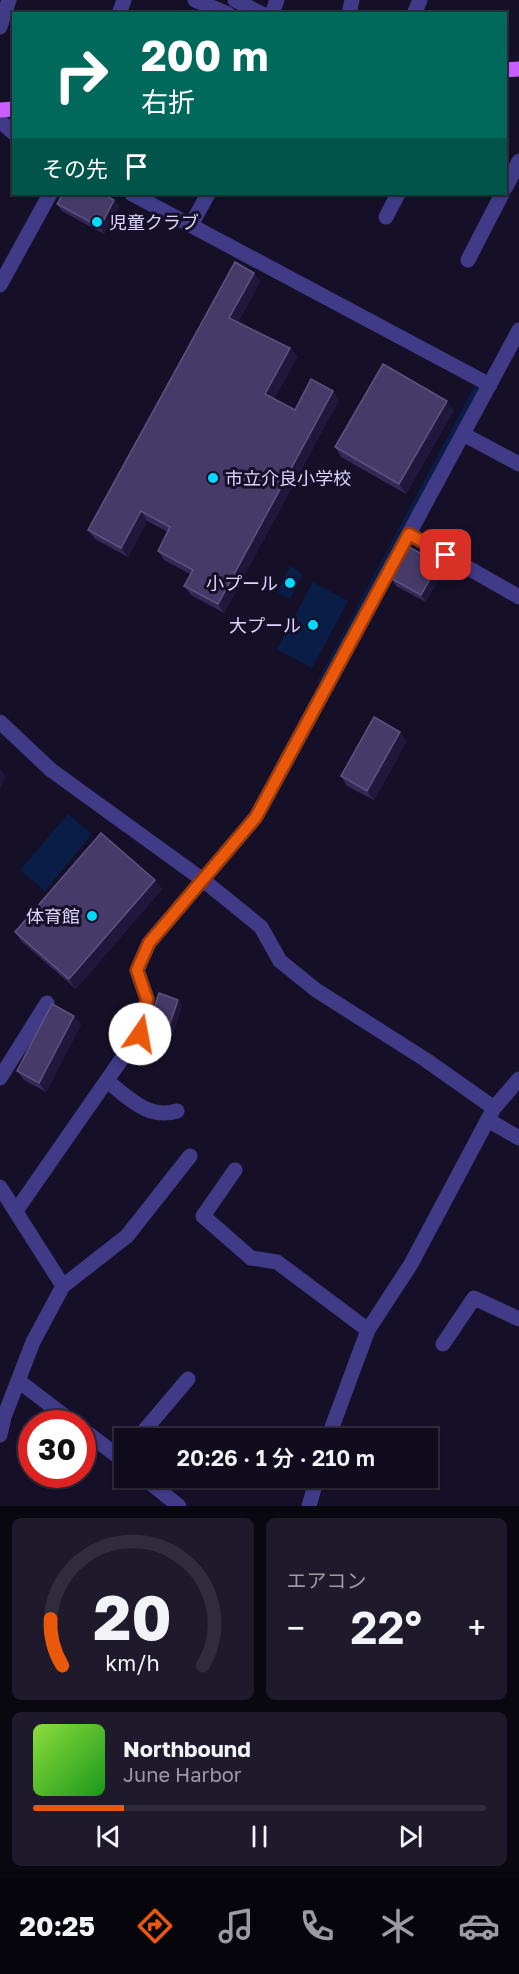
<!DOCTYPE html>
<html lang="ja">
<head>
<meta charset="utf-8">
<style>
	body { margin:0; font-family:"Golos Text","Noto Sans JP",sans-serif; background:#1e1a2b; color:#f1f3f6; height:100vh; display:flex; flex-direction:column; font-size:22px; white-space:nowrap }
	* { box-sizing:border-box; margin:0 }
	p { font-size:20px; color:#9c9ba4 }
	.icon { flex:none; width:33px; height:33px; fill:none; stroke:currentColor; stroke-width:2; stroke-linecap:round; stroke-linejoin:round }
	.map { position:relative; height:1506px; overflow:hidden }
	.side { display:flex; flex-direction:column; gap:12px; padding:12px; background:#090710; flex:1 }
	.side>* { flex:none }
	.top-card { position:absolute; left:12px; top:12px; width:495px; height:183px; border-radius:0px; box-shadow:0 2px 4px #0004,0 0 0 2px #302c3c; background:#00695c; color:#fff; overflow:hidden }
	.speed { position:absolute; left:18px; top:1410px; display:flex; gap:12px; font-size:30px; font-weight:700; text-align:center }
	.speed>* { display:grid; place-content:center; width:78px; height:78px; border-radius:50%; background:#100c1e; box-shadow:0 2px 4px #0004,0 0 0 2px #302c3c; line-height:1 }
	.speed .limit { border:9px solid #d22; background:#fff; color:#111 }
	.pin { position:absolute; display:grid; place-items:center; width:51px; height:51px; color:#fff; margin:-26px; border-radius:12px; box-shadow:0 3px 9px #0006 }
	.me { position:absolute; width:66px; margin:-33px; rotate:12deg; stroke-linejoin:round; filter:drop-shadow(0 0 4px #0008) }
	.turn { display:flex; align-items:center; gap:21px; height:126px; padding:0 30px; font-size:27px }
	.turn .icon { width:78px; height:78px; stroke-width:2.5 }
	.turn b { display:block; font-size:42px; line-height:51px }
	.then { display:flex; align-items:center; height:57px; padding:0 30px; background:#0003; gap:12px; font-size:22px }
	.big { font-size:45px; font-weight:600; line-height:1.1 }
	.side .card { flex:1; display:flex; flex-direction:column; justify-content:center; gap:9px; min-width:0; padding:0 21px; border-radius:9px; background:#1e1a2b }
	.side .dial { align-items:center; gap:0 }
	.dial svg { height:156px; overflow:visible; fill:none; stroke:#302c3c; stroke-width:7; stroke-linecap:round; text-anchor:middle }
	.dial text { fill:#f1f3f6; stroke:none }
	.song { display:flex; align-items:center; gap:18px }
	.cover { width:72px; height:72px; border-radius:9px; background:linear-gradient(135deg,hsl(90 70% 55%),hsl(120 70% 35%)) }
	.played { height:6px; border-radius:3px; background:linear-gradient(90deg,#ea580c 20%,#302c3c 20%) }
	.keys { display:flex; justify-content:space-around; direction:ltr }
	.heat { display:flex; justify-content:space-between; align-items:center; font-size:33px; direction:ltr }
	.side .tiles { flex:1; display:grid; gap:12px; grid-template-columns:1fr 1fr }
	.card:last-child { grid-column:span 2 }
	.trip { position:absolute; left:114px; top:1428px; width:324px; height:60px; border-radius:0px; background:#100c1e; box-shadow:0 2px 4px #0004,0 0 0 2px #302c3c; font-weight:600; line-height:60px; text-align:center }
	.tabs { display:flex; height:96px; justify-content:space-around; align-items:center; background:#06050c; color:#9c9ba4 }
	.tabs .icon { width:42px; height:42px }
	.tabs .active { color:#ea580c }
	.tabs b { font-size:27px; color:#f1f3f6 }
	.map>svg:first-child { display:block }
	.water { fill:#0a1d47 }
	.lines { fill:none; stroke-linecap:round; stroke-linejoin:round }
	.stream { stroke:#0a1d47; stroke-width:6 }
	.minor { stroke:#413a87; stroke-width:15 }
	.major { stroke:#ca5dff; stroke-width:15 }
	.wall { fill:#342856 }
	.shaded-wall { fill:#20173c }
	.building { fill:#463b68; stroke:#5e5380; stroke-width:1.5 }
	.route-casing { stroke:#983908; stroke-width:15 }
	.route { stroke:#ea580c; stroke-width:10 }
	.poi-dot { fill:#02daff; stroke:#151028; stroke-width:2 }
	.labels { text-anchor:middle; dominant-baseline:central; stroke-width:6; stroke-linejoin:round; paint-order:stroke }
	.poi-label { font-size:18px; fill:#ddd6ff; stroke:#151028; text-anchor:end }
</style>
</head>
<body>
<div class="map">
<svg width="519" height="1506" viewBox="0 0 519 1506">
	<rect width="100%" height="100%" fill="#151028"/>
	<!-- water -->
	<path class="water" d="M290,566L303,574L290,599L277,592Z
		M313,582L348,601L312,668L277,649Z
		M68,814L92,834L45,891L20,870Z"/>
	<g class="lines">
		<!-- stream -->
		<path class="stream" d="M321,681L480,382"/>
		<!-- minor -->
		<path class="minor" d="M195,0L228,14
			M235,0L262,14
			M119,14L124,0
			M272,14L277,0
			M349,14L352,0
			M414,14L420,0
			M0,27L9,0
			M0,121L14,133
			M506,187L519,161
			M132,194L490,385
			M386,217L398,194
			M191,225L208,194
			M468,260L502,194
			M0,285L50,194
			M463,434L519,464
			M409,534L519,597
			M0,722L51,770L203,880L261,927L280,961L316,990L426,1060L494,1108
			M0,1078L47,1003
			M107,1081C128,1097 148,1120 177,1111
			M488,1120L519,1138
			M235,1170L203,1216L251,1258L277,1262L368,1330
			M0,1187L63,1286
			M16,1211L139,1034L147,999L137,970L149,943L256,817L519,330
			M443,1344L474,1298L519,1319
			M20,1382L75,1424
			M82,1429L124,1461
			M0,1435L4,1417L33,1342L63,1286L127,1236L190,1156
			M138,1438L188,1379
			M328,1438L368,1330L411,1264L494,1108L519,1079
			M144,1478L179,1506
			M309,1506L317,1478"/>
		<!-- major -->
		<path class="major" d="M506,70L519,69
			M0,110L14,109"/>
	</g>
	<!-- wall -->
	<path class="wall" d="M114,200L119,206L104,234L62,211L57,204Z
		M254,273L260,282L238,322L290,348L297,357L274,399L295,410L333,391L339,400L224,613L191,595L184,586L190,574L164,560L158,551L168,532L147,521L128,557L95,539L88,530Z
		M454,410L406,494L341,457L335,447Z
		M439,563L443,570L426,602L396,586L392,579Z
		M407,741L374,800L347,786L341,776Z
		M155,880L162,889L76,989L22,942L15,932Z
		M178,1000L182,1006L172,1036L154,1030L149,1023Z
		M81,1025L46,1092L24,1080L17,1071Z"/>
	<!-- shaded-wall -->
	<path class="shaded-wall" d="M114,200L119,206L104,234L100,227Z
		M254,273L260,282L235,327L229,318Z
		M290,348L297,357L272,403L265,394Z
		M333,391L339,400L224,613L218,604Z
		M447,401L454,410L406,494L399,484Z
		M141,511L147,521L128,557L121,548Z
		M439,563L443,570L426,602L421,595Z
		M400,732L407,741L374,800L367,791Z
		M0,769L6,777L0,788Z
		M155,880L162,889L76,989L69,979Z
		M178,1000L182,1006L172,1036L168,1029Z
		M74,1016L81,1025L46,1092L39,1083Z"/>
	<!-- building -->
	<path class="building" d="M63,194H103L114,200L100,227L57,204Z
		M235,262L254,273L229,318L290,348L265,394L295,410L311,379L333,391L218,604L184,586L193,570L158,551L170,527L141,511L121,548L88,530Z
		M383,364L447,401L399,484L335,447Z
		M409,547L439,563L421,595L392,579Z
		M374,717L400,732L367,791L341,776Z
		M101,833L155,880L69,979L15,932Z
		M159,993L178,1000L168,1029L149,1023Z
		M52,1004L74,1016L39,1083L17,1071Z"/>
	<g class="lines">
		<!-- route casing -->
		<g class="route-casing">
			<path id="route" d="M140,1034L147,999L137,970L149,943L256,817L409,534L446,555"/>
		</g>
		<!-- route -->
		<use href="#route" class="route"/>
	</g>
	<!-- markers -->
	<g class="poi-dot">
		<circle cx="97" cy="222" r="6"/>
		<circle cx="213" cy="478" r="6"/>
		<circle cx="290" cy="583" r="6"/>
		<circle cx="313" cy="625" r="6"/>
		<circle cx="92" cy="916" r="6"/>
	</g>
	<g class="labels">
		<!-- poi labels -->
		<g class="poi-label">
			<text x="109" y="222" text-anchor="start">児童クラブ</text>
			<text x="225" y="478" text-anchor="start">市立介良小学校</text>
			<text x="278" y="583">小プール</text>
			<text x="301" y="625">大プール</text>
			<text x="80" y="916">体育館</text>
		</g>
	</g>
</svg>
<div class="speed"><div class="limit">30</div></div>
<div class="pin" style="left:446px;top:555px;background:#d93025"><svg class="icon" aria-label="arrive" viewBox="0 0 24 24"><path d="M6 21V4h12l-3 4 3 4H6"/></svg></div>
<svg class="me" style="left:140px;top:1034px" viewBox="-20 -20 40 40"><circle r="19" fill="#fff"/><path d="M0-13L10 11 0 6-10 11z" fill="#ea580c"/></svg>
<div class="trip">20:26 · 1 分 · 210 m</div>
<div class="top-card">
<div class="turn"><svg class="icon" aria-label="right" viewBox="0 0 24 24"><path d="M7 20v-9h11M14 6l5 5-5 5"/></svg><div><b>200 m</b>右折</div></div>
<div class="then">その先<svg class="icon" aria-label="arrive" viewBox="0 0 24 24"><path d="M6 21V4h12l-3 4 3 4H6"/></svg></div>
</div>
</div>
<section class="side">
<div class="tiles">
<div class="card dial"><svg viewBox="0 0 100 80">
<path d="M14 69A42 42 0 1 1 86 69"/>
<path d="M14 69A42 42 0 0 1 8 45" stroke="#ea580c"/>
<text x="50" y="56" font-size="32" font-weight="700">20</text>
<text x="50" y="72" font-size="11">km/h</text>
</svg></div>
<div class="card"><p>エアコン</p>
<div class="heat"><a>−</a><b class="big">22°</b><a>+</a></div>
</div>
<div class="card">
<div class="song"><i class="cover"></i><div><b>Northbound</b><p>June Harbor</p></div></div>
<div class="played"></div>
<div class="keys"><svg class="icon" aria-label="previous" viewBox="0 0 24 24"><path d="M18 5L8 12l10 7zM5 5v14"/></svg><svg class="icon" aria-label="pause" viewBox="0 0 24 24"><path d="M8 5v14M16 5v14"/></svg><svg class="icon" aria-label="next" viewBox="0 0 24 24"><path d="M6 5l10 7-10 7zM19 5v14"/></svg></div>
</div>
</div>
</section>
<nav class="tabs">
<b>20:25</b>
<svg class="icon active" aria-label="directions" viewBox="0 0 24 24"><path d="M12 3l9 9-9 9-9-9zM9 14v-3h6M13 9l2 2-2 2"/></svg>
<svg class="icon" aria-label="music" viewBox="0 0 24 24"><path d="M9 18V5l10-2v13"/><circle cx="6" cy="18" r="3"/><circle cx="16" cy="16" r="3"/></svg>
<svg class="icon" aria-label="phone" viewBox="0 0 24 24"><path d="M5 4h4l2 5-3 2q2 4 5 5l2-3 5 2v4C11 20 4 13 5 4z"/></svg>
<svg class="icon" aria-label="climate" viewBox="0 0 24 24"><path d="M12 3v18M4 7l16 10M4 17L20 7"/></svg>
<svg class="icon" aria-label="car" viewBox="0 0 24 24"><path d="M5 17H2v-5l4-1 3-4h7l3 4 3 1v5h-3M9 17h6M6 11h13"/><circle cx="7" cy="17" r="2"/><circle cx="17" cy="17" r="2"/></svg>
</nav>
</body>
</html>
